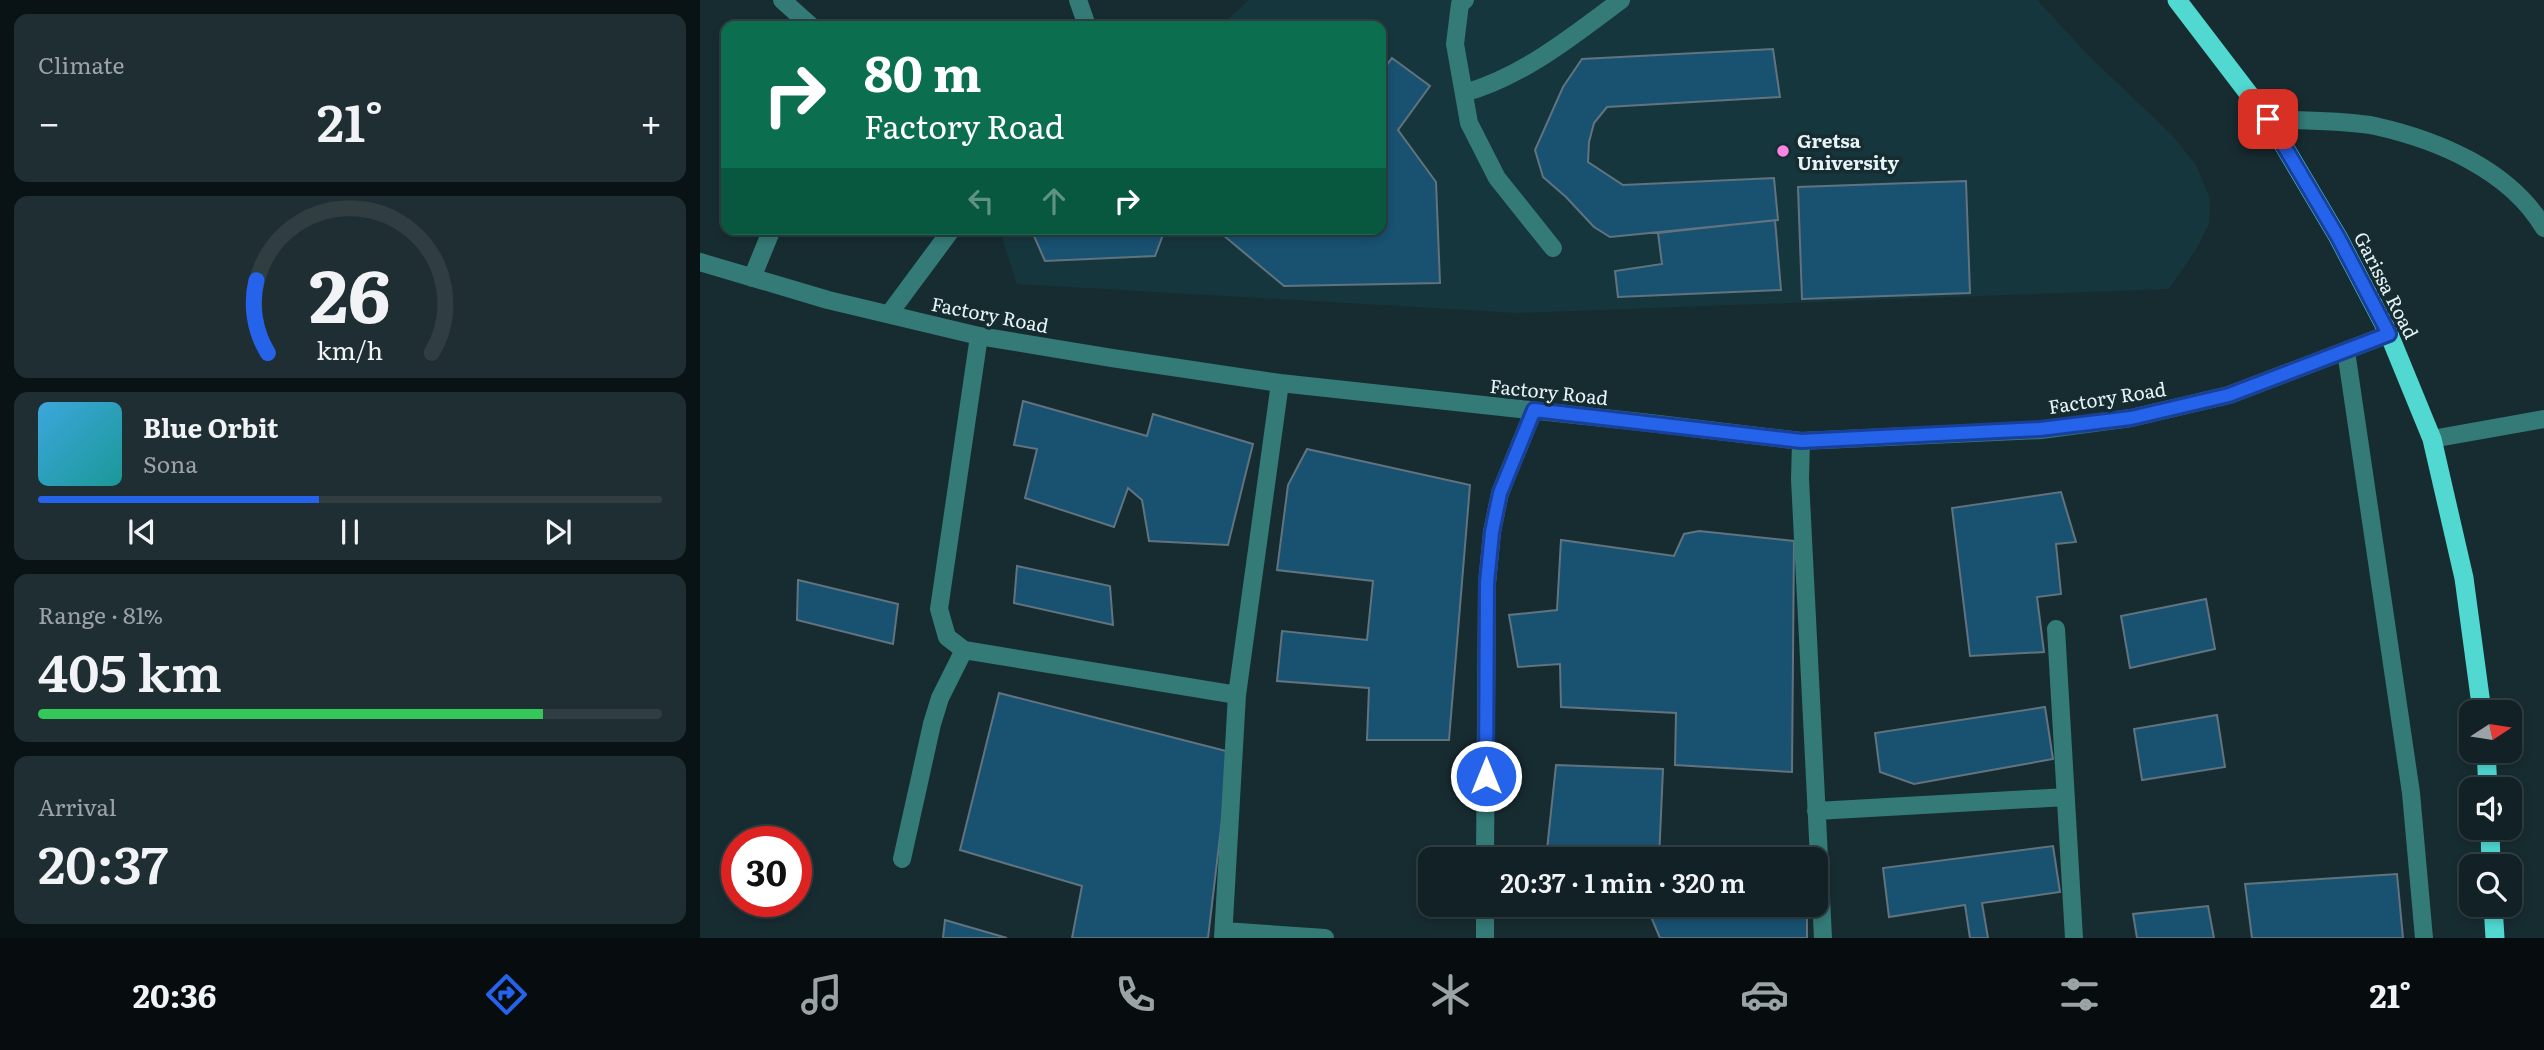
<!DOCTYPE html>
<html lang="en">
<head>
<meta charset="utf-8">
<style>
	body { margin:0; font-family:Literata,serif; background:#1e2e32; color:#f1f3f6; height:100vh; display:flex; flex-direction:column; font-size:26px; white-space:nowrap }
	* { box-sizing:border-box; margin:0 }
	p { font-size:23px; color:#9ca3a7 }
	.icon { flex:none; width:38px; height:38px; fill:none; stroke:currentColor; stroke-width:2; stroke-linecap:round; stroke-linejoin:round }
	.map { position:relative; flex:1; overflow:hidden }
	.sheet { display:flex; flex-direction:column; gap:14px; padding:14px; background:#091214; width:700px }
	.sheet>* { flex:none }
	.hud { position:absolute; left:21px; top:21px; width:665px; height:214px; border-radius:14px; box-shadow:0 4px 10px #0003,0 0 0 2px #303e42; background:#0b6e4f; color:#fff; overflow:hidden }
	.needle { width:46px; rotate:78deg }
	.fabs { position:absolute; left:1759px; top:700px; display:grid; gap:14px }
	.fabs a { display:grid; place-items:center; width:63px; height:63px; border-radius:14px; background:#112125; box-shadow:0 4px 10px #0003,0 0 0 2px #303e42; font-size:35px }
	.speed { position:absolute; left:21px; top:826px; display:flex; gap:14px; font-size:35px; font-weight:700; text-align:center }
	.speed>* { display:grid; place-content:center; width:91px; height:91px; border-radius:50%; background:#112125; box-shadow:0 4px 10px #0003,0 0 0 2px #303e42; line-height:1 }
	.speed .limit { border:10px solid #d22; background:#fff; color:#111 }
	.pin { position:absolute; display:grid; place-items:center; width:60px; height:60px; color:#fff; margin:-30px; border-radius:14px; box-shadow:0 4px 10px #0006 }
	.me { position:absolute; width:77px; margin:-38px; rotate:0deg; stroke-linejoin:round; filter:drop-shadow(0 0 5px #0008) }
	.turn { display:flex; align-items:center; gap:24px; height:147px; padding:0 28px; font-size:32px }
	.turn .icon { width:91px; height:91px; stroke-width:2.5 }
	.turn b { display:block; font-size:49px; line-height:60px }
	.lanes { display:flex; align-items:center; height:66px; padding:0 28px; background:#0003; justify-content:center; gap:35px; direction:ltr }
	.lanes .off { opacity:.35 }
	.big { font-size:52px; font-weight:600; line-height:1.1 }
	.sheet .widget { flex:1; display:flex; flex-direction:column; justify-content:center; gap:10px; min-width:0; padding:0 24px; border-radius:14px; background:#1e2e32 }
	.sheet .dial { align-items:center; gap:0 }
	.dial svg { height:182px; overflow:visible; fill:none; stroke:#303e42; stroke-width:7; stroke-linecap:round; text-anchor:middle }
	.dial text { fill:#f1f3f6; stroke:none }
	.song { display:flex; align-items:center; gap:21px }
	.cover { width:84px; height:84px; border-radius:10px; background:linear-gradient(135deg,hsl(200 70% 55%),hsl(180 70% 35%)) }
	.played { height:7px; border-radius:4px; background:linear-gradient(90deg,#2563eb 45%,#303e42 45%) }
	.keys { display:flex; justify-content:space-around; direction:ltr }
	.heat { display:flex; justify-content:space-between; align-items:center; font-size:38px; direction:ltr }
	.charge { height:10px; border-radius:5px; background:linear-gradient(90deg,#34c759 81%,#303e42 0) }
	.trip { position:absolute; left:718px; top:847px; width:410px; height:70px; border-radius:14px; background:#112125; box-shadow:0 4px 10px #0003,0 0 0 2px #303e42; font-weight:600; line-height:70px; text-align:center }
	.menu { display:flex; height:112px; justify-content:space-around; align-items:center; background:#070d0f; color:#9ca3a7 }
	.menu .icon { width:49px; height:49px }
	.menu .active { color:#2563eb }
	.menu b { font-size:32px; color:#f1f3f6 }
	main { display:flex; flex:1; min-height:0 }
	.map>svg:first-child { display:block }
	.built { fill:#16363d }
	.building { fill:#195171; stroke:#61737f; stroke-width:2 }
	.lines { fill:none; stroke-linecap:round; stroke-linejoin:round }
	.service { stroke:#347b77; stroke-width:18 }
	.minor { stroke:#347b77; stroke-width:18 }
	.trunk { stroke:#50d8d1; stroke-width:19 }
	.route-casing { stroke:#184099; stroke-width:18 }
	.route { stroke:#2563eb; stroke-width:12 }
	.poi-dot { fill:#fc86e3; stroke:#172c31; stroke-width:2.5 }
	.labels { text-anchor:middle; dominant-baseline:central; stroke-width:7; stroke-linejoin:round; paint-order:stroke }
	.poi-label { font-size:19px; font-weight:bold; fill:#e7f4f7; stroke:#172c31; text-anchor:start }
	.street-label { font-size:19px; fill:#e7f4f7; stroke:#172c31 }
</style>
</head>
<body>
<main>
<section class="sheet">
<div class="widget"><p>Climate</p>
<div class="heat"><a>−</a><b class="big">21°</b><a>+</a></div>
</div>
<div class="widget dial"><svg viewBox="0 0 100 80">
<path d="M14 69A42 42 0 1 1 86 69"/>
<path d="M14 69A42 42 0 0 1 9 37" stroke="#2563eb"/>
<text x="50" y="56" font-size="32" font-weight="700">26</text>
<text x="50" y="72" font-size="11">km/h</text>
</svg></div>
<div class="widget">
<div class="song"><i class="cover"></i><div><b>Blue Orbit</b><p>Sona</p></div></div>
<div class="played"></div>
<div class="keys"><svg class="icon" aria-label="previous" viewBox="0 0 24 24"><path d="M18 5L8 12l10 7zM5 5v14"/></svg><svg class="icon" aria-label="pause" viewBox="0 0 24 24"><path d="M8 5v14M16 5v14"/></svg><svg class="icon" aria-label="next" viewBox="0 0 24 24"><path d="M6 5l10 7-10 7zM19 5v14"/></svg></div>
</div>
<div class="widget"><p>Range · 81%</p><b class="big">405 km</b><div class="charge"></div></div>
<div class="widget"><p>Arrival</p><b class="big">20:37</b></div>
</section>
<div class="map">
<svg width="1844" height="938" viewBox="0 0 1844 938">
	<rect width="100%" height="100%" fill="#172c31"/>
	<!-- built -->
	<path class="built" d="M549,0H1337L1390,57L1473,136L1496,165L1510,199L1509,224L1495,251L1469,289L819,313L317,284L300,232L302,229H681V26H520Z"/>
	<!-- building -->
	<path class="building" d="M1073,49L1080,97L907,107L894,123L889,142L888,162L923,185L1074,178L1078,220L910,237L894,227L866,197L843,177L835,150L863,87L882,59Z
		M692,58L730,86L698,130L736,182L740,283L584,286L523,235L525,229H681V73Z
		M1266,181L1270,293L1102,299L1098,187Z
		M1075,220L1081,290L918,297L915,271L962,264L958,233Z
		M341,229H464V232L455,256L345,261L334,236Z
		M323,401L447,436L453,414L553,444L528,545L449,541L442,500L428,488L414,527L325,498L337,449L314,445Z
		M607,449L770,485L749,740H667L669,688L577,681L582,631L667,640L673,581L577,570L588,485Z
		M1361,492L1376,542L1356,544L1361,594L1337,597L1344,652L1270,656L1252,508Z
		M999,531L1094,541L1092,772L975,765L976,713L861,707L860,664L818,667L809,615L857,610L861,540L974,556L984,534Z
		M317,566L410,586L413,625L314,603Z
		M98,580L198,604L193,644L97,620Z
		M1506,599L1515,649L1430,668L1421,616Z
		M299,693L530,752L508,938H372L382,886L260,850Z
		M1345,707L1353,759L1214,784L1180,772L1175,733Z
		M1517,715L1525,767L1442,780L1434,729Z
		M856,765L963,769L959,859H846Z
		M1353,846L1360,892L1282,903L1288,938H1270L1265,905L1189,917L1183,868Z
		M1697,874L1703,938H1552L1545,884Z
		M946,905H1107V938H960Z
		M1508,906L1514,938H1437L1433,914Z
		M245,920L307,938H243Z"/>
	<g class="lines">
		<!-- service -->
		<path class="service" d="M378,0L385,20L384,26
			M765,0L760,4L755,44L769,123L797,178L853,248
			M764,93C822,77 873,36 921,0
			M1568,119C1600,121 1645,120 1675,126C1738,140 1810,170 1844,228
			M189,314L252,229
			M1646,351L1711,793L1724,938"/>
		<!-- minor -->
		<path class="minor" d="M82,0L111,26
			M0,262L128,300L279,336L412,358L580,383L950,423L1101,441L1341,430L1431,418L1529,395L1689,334
			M52,278L72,229
			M279,336L239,609L247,637L264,650L537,695
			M1732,439L1844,419
			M1101,441L1100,479L1123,938
			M1356,629L1374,938
			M1116,811L1366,797
			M202,859L232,724L240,698L264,650
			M785,859L787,583L792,532L800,493L834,410
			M524,931L625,938
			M523,938L537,695L580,383
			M785,938V905"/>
		<!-- trunk -->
		<path class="trunk" d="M1477,0L1568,119L1638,237L1689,334L1732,439L1764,578L1782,712
			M1786,751L1788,789
			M1790,828L1791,866
			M1793,905L1795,938"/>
	</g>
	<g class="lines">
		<!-- route casing -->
		<g class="route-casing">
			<path id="route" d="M786,776L787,583L792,532L800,493L834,410L1101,441L1340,429L1431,418L1529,395L1689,334L1638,237L1568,119"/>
		</g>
		<!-- route -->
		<use href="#route" class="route"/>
	</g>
	<!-- markers -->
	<circle class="poi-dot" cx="1083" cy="151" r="7"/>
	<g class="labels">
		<!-- poi labels -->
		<g class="poi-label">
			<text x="1097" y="140">Gretsa<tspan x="1097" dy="22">University</tspan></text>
		</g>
		<!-- street labels -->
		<g class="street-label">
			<text transform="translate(1687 285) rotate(63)">Garissa Road</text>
			<text transform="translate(290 314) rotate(11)">Factory Road</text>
			<text transform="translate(849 391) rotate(6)">Factory Road</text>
			<text transform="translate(1407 397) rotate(-9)">Factory Road</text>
		</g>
	</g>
</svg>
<div class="fabs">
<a><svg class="needle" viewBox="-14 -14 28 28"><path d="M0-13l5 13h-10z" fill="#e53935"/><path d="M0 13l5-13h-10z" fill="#9ca3a7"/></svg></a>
<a><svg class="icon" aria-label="sound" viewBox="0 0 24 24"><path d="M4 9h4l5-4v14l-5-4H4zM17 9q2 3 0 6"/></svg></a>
<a><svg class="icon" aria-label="search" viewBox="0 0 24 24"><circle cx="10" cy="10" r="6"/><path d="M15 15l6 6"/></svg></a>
</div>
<div class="speed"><div class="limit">30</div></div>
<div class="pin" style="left:1568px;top:119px;background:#d93025"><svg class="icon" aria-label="arrive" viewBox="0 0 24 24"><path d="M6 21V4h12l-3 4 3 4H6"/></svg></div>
<svg class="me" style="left:786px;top:776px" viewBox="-20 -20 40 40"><circle r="17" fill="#2563eb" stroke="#fff" stroke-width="3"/><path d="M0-11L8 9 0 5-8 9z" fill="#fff"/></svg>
<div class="trip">20:37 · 1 min · 320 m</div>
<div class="hud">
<div class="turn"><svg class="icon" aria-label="right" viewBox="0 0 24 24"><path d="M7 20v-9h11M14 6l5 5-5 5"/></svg><div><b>80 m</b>Factory Road</div></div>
<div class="lanes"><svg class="icon off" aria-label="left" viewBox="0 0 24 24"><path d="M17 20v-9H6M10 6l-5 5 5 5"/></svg><svg class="icon off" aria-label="ahead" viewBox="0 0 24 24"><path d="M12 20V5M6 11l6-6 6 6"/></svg><svg class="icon" aria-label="right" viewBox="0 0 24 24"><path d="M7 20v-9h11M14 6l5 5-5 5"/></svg></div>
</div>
</div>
</main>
<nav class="menu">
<b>20:36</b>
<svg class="icon active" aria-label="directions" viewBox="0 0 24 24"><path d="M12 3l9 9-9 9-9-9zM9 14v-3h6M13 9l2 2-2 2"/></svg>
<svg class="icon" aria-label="music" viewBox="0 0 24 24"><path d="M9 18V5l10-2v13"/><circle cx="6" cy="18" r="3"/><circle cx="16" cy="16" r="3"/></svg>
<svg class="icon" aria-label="phone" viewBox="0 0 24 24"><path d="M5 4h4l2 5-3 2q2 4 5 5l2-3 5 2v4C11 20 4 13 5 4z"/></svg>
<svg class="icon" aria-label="climate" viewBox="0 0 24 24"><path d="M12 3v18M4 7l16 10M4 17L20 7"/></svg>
<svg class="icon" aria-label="car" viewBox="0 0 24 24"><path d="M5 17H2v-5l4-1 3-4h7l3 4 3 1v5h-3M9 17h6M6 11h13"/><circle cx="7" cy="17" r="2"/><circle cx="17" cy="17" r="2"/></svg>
<svg class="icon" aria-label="filters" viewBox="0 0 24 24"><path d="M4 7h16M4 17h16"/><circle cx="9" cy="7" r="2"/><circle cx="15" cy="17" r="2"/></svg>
<b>21°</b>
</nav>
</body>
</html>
